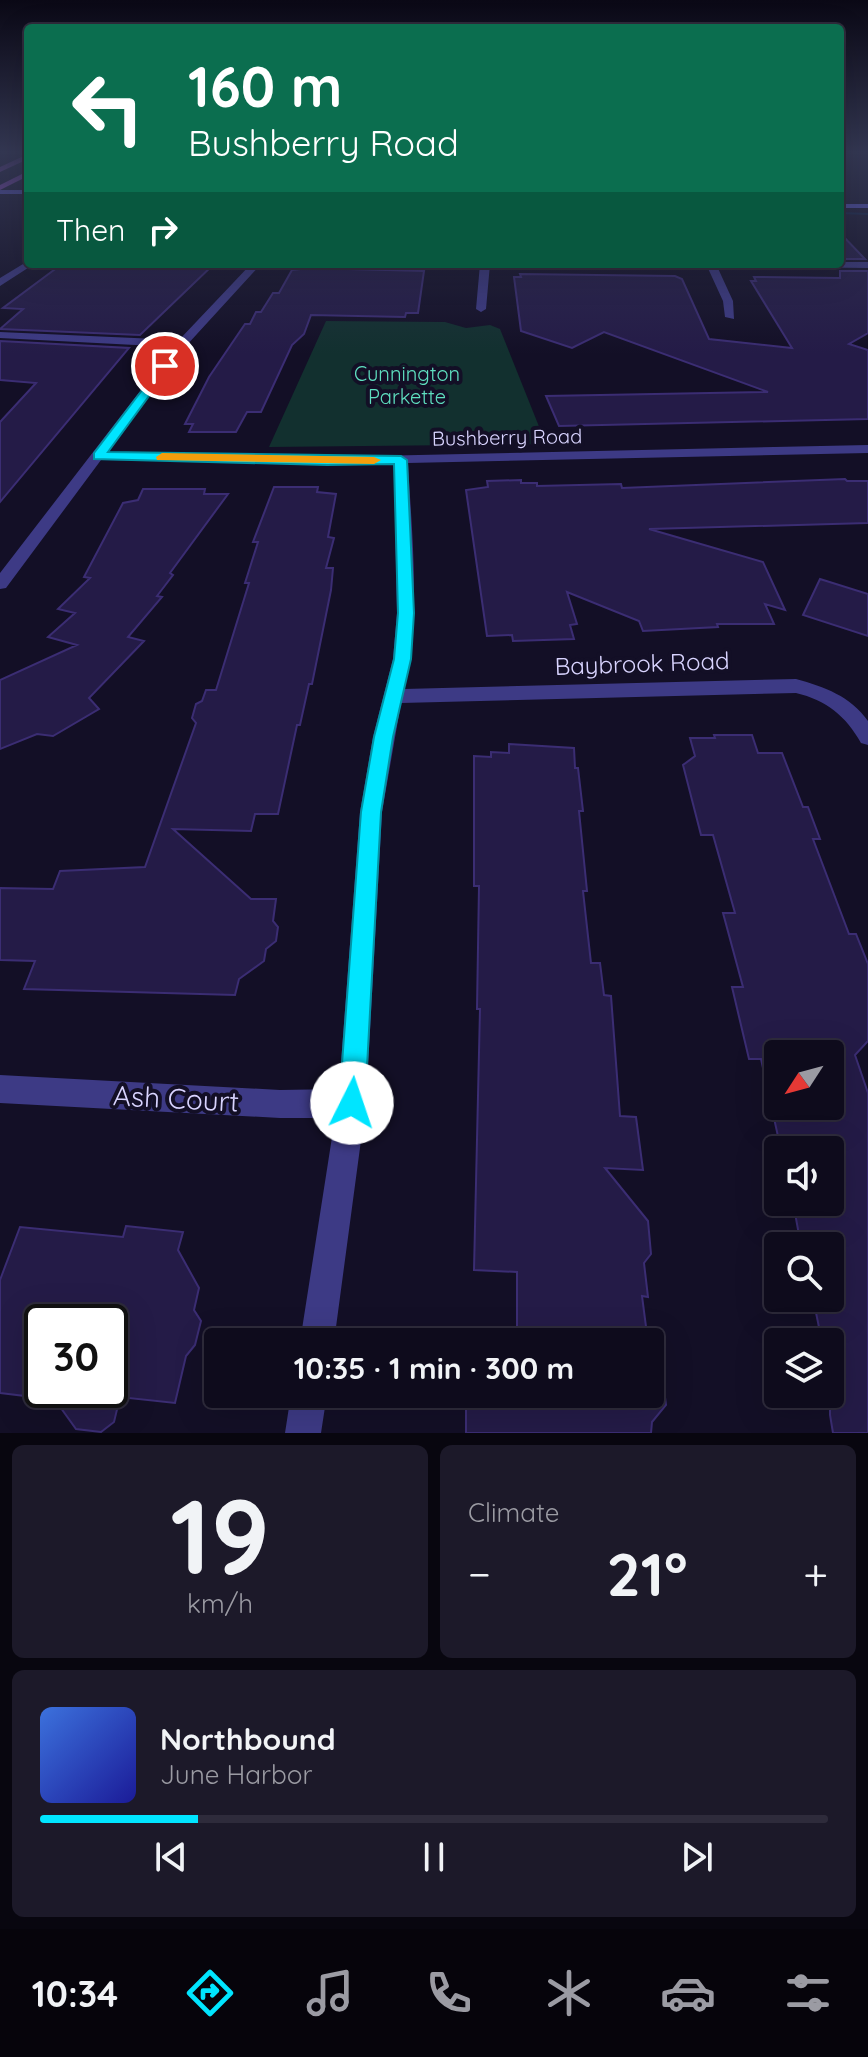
<!DOCTYPE html>
<html lang="en">
<head>
<meta charset="utf-8">
<style>
	body { margin:0; font-family:Quicksand,sans-serif; background:#1c1929; color:#f1f3f6; height:100vh; display:flex; flex-direction:column; font-size:30px; white-space:nowrap }
	* { box-sizing:border-box; margin:0 }
	p { font-size:26px; color:#9b9ba3 }
	.icon { flex:none; width:44px; height:44px; fill:none; stroke:currentColor; stroke-width:2; stroke-linecap:round; stroke-linejoin:round }
	.map { position:relative; height:1433px; overflow:hidden }
	.sheet { display:flex; flex-direction:column; gap:12px; padding:12px; background:#08060f; flex:1 }
	.sheet>* { flex:none }
	.hud { position:absolute; left:24px; top:24px; width:820px; height:244px; border-radius:8px; box-shadow:0 8px 32px #0002,0 0 0 2px #2e2b3b; background:#0b6e4f; color:#fff; overflow:hidden }
	.needle { width:52px; rotate:234deg }
	.tools { position:absolute; left:764px; top:1040px; display:grid; gap:16px }
	.tools a { display:grid; place-items:center; width:80px; height:80px; border-radius:8px; background:#0e0b1c; box-shadow:0 8px 32px #0002,0 0 0 2px #2e2b3b; font-size:40px }
	.speed { position:absolute; left:24px; top:1304px; display:flex; gap:16px; font-size:40px; font-weight:700; text-align:center }
	.speed>* { display:grid; place-content:center; width:104px; height:104px; border-radius:50%; background:#0e0b1c; box-shadow:0 8px 32px #0002,0 0 0 2px #2e2b3b; line-height:1 }
	.speed .limit { border:4px solid #111; border-radius:12px; background:#fff; color:#111 }
	.pin { position:absolute; display:grid; place-items:center; width:68px; height:68px; color:#fff; margin:-34px; border:4px solid #fff; border-radius:50%; box-shadow:0 2px 8px #0007 }
	.me { position:absolute; width:88px; margin:-44px; rotate:4deg; stroke-linejoin:round; filter:drop-shadow(0 0 6px #0008) }
	.turn { display:flex; align-items:center; gap:28px; height:168px; padding:0 32px; font-size:36px }
	.turn .icon { width:104px; height:104px; stroke-width:2.5 }
	.turn b { display:block; font-size:56px; line-height:68px }
	.then { display:flex; align-items:center; height:76px; padding:0 32px; background:#0003; gap:16px; font-size:30px }
	.big { font-size:60px; font-weight:700; line-height:1.1 }
	.sheet .widget { flex:1; display:flex; flex-direction:column; justify-content:center; gap:12px; min-width:0; padding:0 28px; border-radius:12px; background:#1c1929 }
	.sheet .dial { align-items:center; gap:0 }
	.dial b { font-size:104px; line-height:1 }
	.song { display:flex; align-items:center; gap:24px }
	.cover { width:96px; height:96px; border-radius:12px; background:linear-gradient(135deg,hsl(220 70% 55%),hsl(240 70% 35%)) }
	.played { height:8px; border-radius:4px; background:linear-gradient(90deg,#00e5ff 20%,#2e2b3b 20%) }
	.keys { display:flex; justify-content:space-around; direction:ltr }
	.heat { display:flex; justify-content:space-between; align-items:center; font-size:44px; direction:ltr }
	.sheet .tiles { flex:1; display:grid; gap:12px; grid-template-columns:1fr 1fr }
	.widget:last-child { grid-column:span 2 }
	.trip { position:absolute; left:204px; top:1328px; width:460px; height:80px; border-radius:8px; background:#0e0b1c; box-shadow:0 8px 32px #0002,0 0 0 2px #2e2b3b; font-weight:700; line-height:80px; text-align:center }
	.tab-bar { display:flex; height:128px; justify-content:space-around; align-items:center; background:#06040b; color:#9b9ba3 }
	.tab-bar .icon { width:56px; height:56px }
	.tab-bar .current { color:#00e5ff }
	.tab-bar b { font-size:36px; color:#f1f3f6 }
	.map>svg:first-child { display:block }
	.green { fill:#12302f }
	.lines { fill:none; stroke-linecap:round; stroke-linejoin:round }
	.stream { fill:#0c2248; fill-rule:evenodd }
	.building { fill:#241b47; stroke:#3b2d73; stroke-width:2; fill-rule:evenodd }
	.minor { fill:#3d3a85; fill-rule:evenodd }
	.secondary { fill:#6f6bff; fill-rule:evenodd }
	.primary { fill:#c25bff; fill-rule:evenodd }
	.route { fill:#00e5ff; stroke:#0095a6; stroke-width:2 }
	.slow { fill:#f59e0b }
	.labels { text-anchor:middle; dominant-baseline:central; stroke-width:8; stroke-linejoin:round; paint-order:stroke }
	.far-park-label { font-size:20px; fill:#5fe0c0; stroke:#130f26 }
	.far-street-label { font-size:20px; fill:#d9d4ff; stroke:#130f26 }
	.street-label { font-size:24px; fill:#d9d4ff; stroke:#130f26 }
	.near-street-label { font-size:28px; fill:#d9d4ff; stroke:#130f26 }
</style>
</head>
<body>
<div class="map">
<svg width="868" height="1433" viewBox="0 0 868 1433">
	<rect width="100%" height="100%" fill="#130f26"/>
	<!-- green -->
	<path class="green" d="M326,321L445,322L466,328L490,325L500,329L546,444L269,447Z"/>
	<g class="lines">
		<!-- stream -->
		<path class="stream" d="M840,212L868,213V215L840,214Z"/>
	</g>
	<!-- building -->
	<path class="building" d="M840,233L865,259H840Z
		M62,264H214L140,335L0,329L23,309L3,308Z
		M309,268L424,271L418,313H406L405,317L311,315L304,334L292,345L261,412H247L236,432H189L193,424H185L209,377L245,324H250L256,312H261L273,293H279L292,270Z
		M840,271H868V333L849,344L868,350V419L559,426L546,396L768,392L604,332L572,348L521,331L514,277H521L520,274L675,276L682,279L709,339L792,348L751,281H756L754,277L840,278Z
		M0,341L129,348L0,502V422L36,383L0,380Z
		M845,479L847,481H868V523L649,529L763,562L785,610L765,604L774,624H717L718,627L643,631L639,621L567,592L577,624L570,625L574,639L513,641L512,635L487,636L466,490L488,487L487,481L521,480V483H537V486L621,484L622,488Z
		M274,487H318L317,492L336,494L328,537L334,538L326,568H333L331,590L312,684H309L300,725H297L278,814H255L251,831L173,829L251,899H276L273,921L278,927L276,941L266,949L264,961L239,979L235,995L24,989L35,961L0,960V888L53,889L60,871L145,867L196,723L192,718L196,704L202,701L206,690H216L249,583H245L258,542H253Z
		M143,489H205L204,494H228L170,573L173,575L157,596L162,597L128,637L144,641L89,698L99,709L53,736L37,734L0,749V680L77,645L48,637L75,613L58,609L90,578L84,577L123,503L138,500Z
		M820,579L868,594V636L803,615Z
		M714,735H752L758,753H782L803,807H808L820,839H813L849,934H856L868,964V1041L855,1055L868,1093V1433H833L830,1415V1342H822L813,1298H830V1246H801L793,1202H830V1150H781L761,1059H749L732,987H743L723,913H735L713,835H701L683,765L695,756L690,738H715ZM778,1054H830V1106H778Z
		M509,744L574,748L575,768H578L583,811H579L587,891H583L591,963H600L604,995L611,996L620,1116L636,1117L643,1170L605,1168L648,1221L651,1254L644,1263L648,1297L642,1296L648,1342H467V1328L517,1330V1272L474,1270L480,1009H477L479,886H474V756L491,757V752L509,753Z
		M126,1226L183,1232L178,1250L199,1288L194,1310L201,1321L195,1345L186,1356L175,1403L120,1397L114,1422L101,1432L76,1429L48,1390H110V1322H42V1398L0,1393V1280L20,1227L123,1237Z
		M650,1354L661,1366L666,1405L652,1422L651,1433H466V1394H650Z"/>
	<g class="lines">
		<!-- minor -->
		<path class="minor" d="M28,261L31,266L0,286V278Z
			M840,262H868V268L786,267L781,264Z
			M251,264H261L186,346L107,452L327,457L868,445V453L408,463C412,538 421,615 404,689L796,679C825,687 850,696 868,721V745L861,743C846,716 826,700 796,693L401,703L382,812L366,1103L334,1342H300L335,1118H280L0,1103V1075L280,1090L339,1089L360,812L373,737L393,659L397,613L394,464L101,460L6,588L0,589V573L174,347L0,338V332L179,340Z
			M480,264H490L486,309L481,312L476,309Z
			M706,264H716L733,301L734,319L725,317L723,301Z
			M291,1394H327L321,1433H285Z"/>
		<!-- secondary -->
		<path class="secondary" d="M0,190H28V194H0Z
			M840,204H868V208H840Z"/>
		<!-- primary -->
		<path class="primary" d="M28,154V159L0,172V167Z
			M28,171V176L0,190V185Z"/>
	</g>
	<!-- sky -->
	<linearGradient id="sky" x2="0" y2="1"><stop stop-color="#0a0815"/><stop offset="0.43" stop-color="#333752"/><stop offset="1" stop-color="#333752" stop-opacity="0"/></linearGradient>
	<rect width="868" height="354" fill="url(#sky)"/>
	<!-- route -->
	<path class="route" d="M165,363L171,366L108,452L401,456L407,460L414,613L411,659L393,737L381,812L365,1103L361,1112L352,1116L343,1112L339,1103L361,812L374,737L394,659L398,613L394,464L327,465L94,459V453L162,364Z"/>
	<!-- slow -->
	<path class="slow" d="M162,453L374,457L381,460L374,464L157,460L156,457Z"/>
	<g class="labels">
		<!-- far-park labels -->
		<g class="far-park-label">
			<text x="407" y="373">Cunnington<tspan x="407" dy="23">Parkette</tspan></text>
		</g>
		<!-- far-street labels -->
		<g class="far-street-label">
			<text transform="translate(507 437) rotate(-1)">Bushberry Road</text>
		</g>
		<!-- street labels -->
		<g class="street-label">
			<text transform="translate(642 663) rotate(-2)">Baybrook Road</text>
		</g>
		<!-- near-street labels -->
		<g class="near-street-label">
			<text transform="translate(176 1098) rotate(3)">Ash Court</text>
		</g>
	</g>
</svg>
<div class="tools">
<a><svg class="needle" viewBox="-14 -14 28 28"><path d="M0-13l5 13h-10z" fill="#e53935"/><path d="M0 13l5-13h-10z" fill="#9b9ba3"/></svg></a>
<a><svg class="icon" aria-label="sound" viewBox="0 0 24 24"><path d="M4 9h4l5-4v14l-5-4H4zM17 9q2 3 0 6"/></svg></a>
<a><svg class="icon" aria-label="search" viewBox="0 0 24 24"><circle cx="10" cy="10" r="6"/><path d="M15 15l6 6"/></svg></a>
<a><svg class="icon" aria-label="layers" viewBox="0 0 24 24"><path d="M12 4l9 5-9 5-9-5zM3 14l9 5 9-5"/></svg></a>
</div>
<div class="speed"><div class="limit">30</div></div>
<div class="pin" style="left:165px;top:366px;background:#d93025"><svg class="icon" aria-label="arrive" viewBox="0 0 24 24"><path d="M6 21V4h12l-3 4 3 4H6"/></svg></div>
<svg class="me" style="left:352px;top:1103px" viewBox="-20 -20 40 40"><circle r="19" fill="#fff"/><path d="M0-13L10 11 0 6-10 11z" fill="#00e5ff"/></svg>
<div class="trip">10:35 · 1 min · 300 m</div>
<div class="hud">
<div class="turn"><svg class="icon" aria-label="left" viewBox="0 0 24 24"><path d="M17 20v-9H6M10 6l-5 5 5 5"/></svg><div><b>160 m</b>Bushberry Road</div></div>
<div class="then">Then<svg class="icon" aria-label="right" viewBox="0 0 24 24"><path d="M7 20v-9h11M14 6l5 5-5 5"/></svg></div>
</div>
</div>
<section class="sheet">
<div class="tiles">
<div class="widget dial"><b>19</b><p>km/h</p></div>
<div class="widget"><p>Climate</p>
<div class="heat"><a>−</a><b class="big">21°</b><a>+</a></div>
</div>
<div class="widget">
<div class="song"><i class="cover"></i><div><b>Northbound</b><p>June Harbor</p></div></div>
<div class="played"></div>
<div class="keys"><svg class="icon" aria-label="previous" viewBox="0 0 24 24"><path d="M18 5L8 12l10 7zM5 5v14"/></svg><svg class="icon" aria-label="pause" viewBox="0 0 24 24"><path d="M8 5v14M16 5v14"/></svg><svg class="icon" aria-label="next" viewBox="0 0 24 24"><path d="M6 5l10 7-10 7zM19 5v14"/></svg></div>
</div>
</div>
</section>
<nav class="tab-bar">
<b>10:34</b>
<svg class="icon current" aria-label="directions" viewBox="0 0 24 24"><path d="M12 3l9 9-9 9-9-9zM9 14v-3h6M13 9l2 2-2 2"/></svg>
<svg class="icon" aria-label="music" viewBox="0 0 24 24"><path d="M9 18V5l10-2v13"/><circle cx="6" cy="18" r="3"/><circle cx="16" cy="16" r="3"/></svg>
<svg class="icon" aria-label="phone" viewBox="0 0 24 24"><path d="M5 4h4l2 5-3 2q2 4 5 5l2-3 5 2v4C11 20 4 13 5 4z"/></svg>
<svg class="icon" aria-label="climate" viewBox="0 0 24 24"><path d="M12 3v18M4 7l16 10M4 17L20 7"/></svg>
<svg class="icon" aria-label="car" viewBox="0 0 24 24"><path d="M5 17H2v-5l4-1 3-4h7l3 4 3 1v5h-3M9 17h6M6 11h13"/><circle cx="7" cy="17" r="2"/><circle cx="17" cy="17" r="2"/></svg>
<svg class="icon" aria-label="filters" viewBox="0 0 24 24"><path d="M4 7h16M4 17h16"/><circle cx="9" cy="7" r="2"/><circle cx="15" cy="17" r="2"/></svg>
</nav>
</body>
</html>
